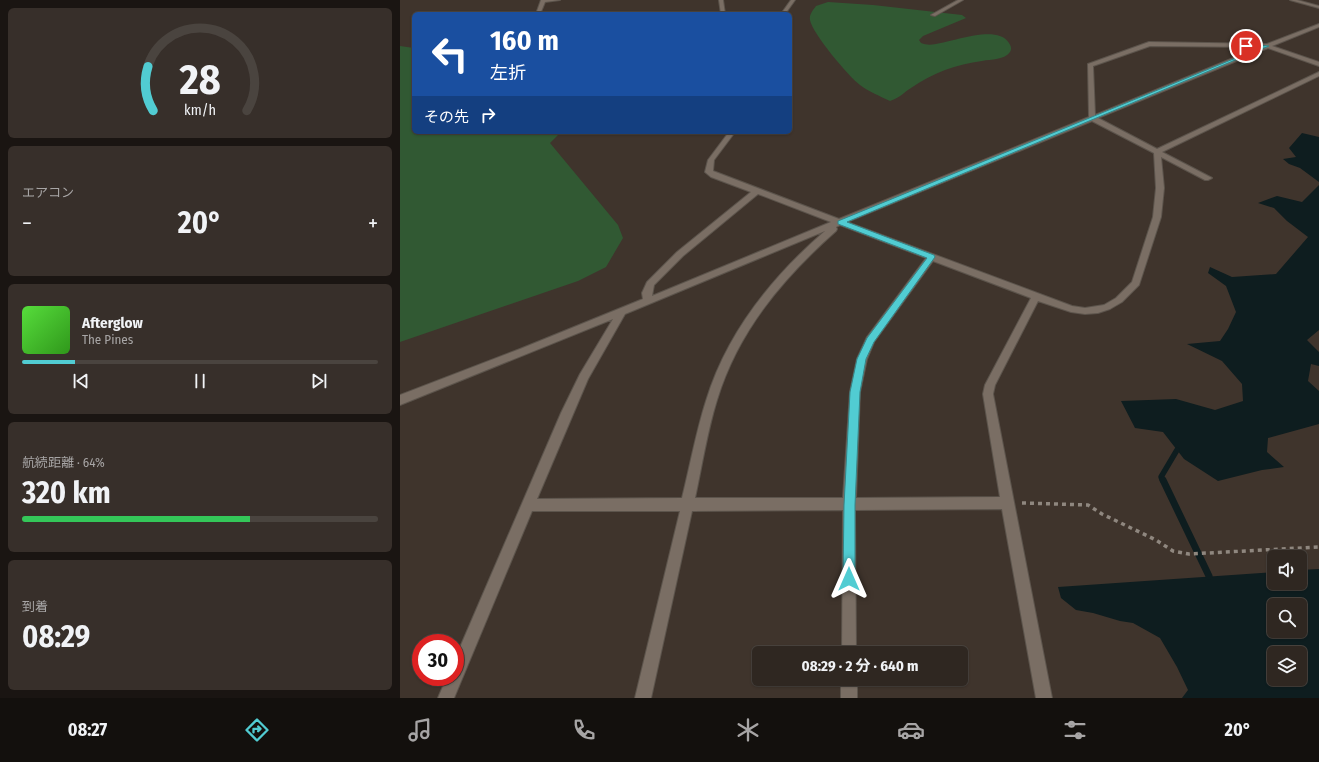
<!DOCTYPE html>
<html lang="ja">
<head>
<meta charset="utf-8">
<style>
	body { margin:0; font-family:"Fira Sans Condensed","Noto Sans JP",sans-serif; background:#372f2a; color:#f1f3f6; height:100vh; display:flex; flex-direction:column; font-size:15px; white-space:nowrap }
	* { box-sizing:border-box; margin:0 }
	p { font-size:13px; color:#a7a5a5 }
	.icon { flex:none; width:22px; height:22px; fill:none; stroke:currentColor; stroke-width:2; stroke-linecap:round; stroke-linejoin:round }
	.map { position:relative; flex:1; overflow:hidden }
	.drawer { display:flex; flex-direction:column; gap:8px; padding:8px; background:#1a1512; width:400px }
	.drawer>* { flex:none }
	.top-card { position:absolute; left:12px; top:12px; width:380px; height:122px; border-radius:6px; box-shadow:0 1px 3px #0004,0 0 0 1px #4a443f; background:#1a4fa0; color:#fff; overflow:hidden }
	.fabs { position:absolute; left:867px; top:550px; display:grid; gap:8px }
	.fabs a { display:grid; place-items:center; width:40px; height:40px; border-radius:6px; background:#2f2721; box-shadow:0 1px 3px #0004,0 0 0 1px #4a443f; font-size:20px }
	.speed { position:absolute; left:12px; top:634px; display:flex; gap:8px; font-size:20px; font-weight:700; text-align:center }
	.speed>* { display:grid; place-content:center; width:52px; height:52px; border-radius:50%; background:#2f2721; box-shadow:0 1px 3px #0004,0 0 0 1px #4a443f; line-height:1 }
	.speed .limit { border:6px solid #d22; background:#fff; color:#111 }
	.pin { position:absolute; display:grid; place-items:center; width:34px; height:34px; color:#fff; margin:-17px; border:2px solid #fff; border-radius:50%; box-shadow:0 1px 4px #0007 }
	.me { position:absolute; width:44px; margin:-22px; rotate:0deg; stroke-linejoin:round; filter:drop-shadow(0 0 3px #0008) }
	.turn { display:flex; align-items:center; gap:14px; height:84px; padding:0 12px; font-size:18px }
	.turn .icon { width:52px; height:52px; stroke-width:2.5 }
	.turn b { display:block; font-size:28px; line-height:34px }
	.then { display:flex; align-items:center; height:38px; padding:0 12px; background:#0003; gap:8px; font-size:15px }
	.big { font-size:30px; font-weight:700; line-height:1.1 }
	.drawer .widget { flex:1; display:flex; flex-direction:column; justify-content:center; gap:6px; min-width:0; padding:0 14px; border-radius:6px; background:#372f2a }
	.drawer .dial { align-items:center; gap:0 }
	.dial svg { height:104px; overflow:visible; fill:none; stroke:#4a443f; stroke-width:7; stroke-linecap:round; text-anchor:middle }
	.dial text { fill:#f1f3f6; stroke:none }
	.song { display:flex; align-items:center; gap:12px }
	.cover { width:48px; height:48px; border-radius:6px; background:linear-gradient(135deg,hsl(110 70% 55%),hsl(110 70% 35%)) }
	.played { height:4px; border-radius:2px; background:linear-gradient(90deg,#51ccd2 15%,#4a443f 15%) }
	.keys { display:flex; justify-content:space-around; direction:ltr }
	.heat { display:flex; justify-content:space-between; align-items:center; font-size:22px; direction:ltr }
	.charge { height:6px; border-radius:3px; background:linear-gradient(90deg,#34c759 64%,#4a443f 0) }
	.trip { position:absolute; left:352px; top:646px; width:216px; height:40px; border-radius:6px; background:#2f2721; box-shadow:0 1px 3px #0004,0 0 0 1px #4a443f; font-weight:700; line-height:40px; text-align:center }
	.menu { display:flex; height:64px; justify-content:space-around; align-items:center; background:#13100d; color:#a7a5a5 }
	.menu .icon { width:28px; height:28px }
	.menu .current { color:#51ccd2 }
	.menu b { font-size:18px; color:#f1f3f6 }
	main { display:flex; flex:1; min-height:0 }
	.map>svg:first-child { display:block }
	.green { fill:#315933 }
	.water { fill:#0e1d1f; fill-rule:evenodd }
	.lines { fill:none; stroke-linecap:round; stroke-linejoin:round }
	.stream-far1 { stroke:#0e1d1f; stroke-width:5.5 }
	.stream { stroke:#0e1d1f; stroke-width:7 }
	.minor-casing { stroke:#5c544c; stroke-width:2 }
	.path { stroke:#8f877f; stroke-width:3.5; stroke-dasharray:4 4; stroke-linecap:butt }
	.minor { fill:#7a6e64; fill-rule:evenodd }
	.route { fill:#51ccd2; stroke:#358588 }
</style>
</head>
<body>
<main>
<section class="drawer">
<div class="widget dial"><svg viewBox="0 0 100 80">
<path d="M14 69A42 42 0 1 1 86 69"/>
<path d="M14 69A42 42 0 0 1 10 35" stroke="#51ccd2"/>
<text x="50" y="56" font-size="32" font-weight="700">28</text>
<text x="50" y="72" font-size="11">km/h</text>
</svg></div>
<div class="widget"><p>エアコン</p>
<div class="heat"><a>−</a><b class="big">20°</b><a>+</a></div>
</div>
<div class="widget">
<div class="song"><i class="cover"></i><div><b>Afterglow</b><p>The Pines</p></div></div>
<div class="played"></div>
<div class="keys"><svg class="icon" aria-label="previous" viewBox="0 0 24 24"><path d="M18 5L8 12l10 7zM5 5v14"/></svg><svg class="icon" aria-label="pause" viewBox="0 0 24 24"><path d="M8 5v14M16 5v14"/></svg><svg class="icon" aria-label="next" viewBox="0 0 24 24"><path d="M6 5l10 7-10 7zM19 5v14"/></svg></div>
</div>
<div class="widget"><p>航続距離 · 64%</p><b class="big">320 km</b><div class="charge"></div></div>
<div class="widget"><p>到着</p><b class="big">08:29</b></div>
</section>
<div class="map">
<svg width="919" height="698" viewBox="0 0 919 698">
	<rect width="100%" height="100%" fill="#3f342c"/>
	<!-- green -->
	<path class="green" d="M428,2L473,5L562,15L566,18L523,36L519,40L521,43C526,45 530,45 536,44C553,42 597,24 609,43C611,46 612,49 610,52C605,60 591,59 582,61C557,64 532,73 511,88C503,93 501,97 490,101C480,96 469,92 460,85C449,77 412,33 410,20C409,15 413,10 416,6Z
		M0,46L14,48V132H161L150,143L218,225L223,238L206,267L178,281L0,342Z"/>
	<!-- water -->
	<path class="water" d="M902,133L919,137V182L900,168L889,164L883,159L896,157L889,148Z
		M919,185V330L907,340L919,352V366L911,364L908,381L919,391V424L868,438L867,452L884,467L862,470L818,481L784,459L763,432L735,428L721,401L776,399L815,410L843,401L842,384L822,361L787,344L820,341L828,329L836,312L826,286L808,273L810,267L832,277L876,274L908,237L887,221L874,208L858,203L877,196L902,202Z
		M919,569V698H782L788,690L777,667L760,638L733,623L720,621L693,613L676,610L661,598L658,587L874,572V583H900V570ZM874,605H900V631H874ZM874,653H900V679H874Z"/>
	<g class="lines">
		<!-- stream-far1 -->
		<path class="stream-far1" d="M763,481L761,477L777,450"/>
		<!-- stream -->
		<path class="stream" d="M763,480L809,576"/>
		<!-- minor casing -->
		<g class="minor-casing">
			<path id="minor" d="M141,0H160L145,2L140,14H136Z
				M319,0H323L325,14H321Z
				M391,0H395L385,14H381Z
				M558,0H563L535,16L531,15Z
				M890,0H897L919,6V8Z
				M919,24V27L872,46L919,62V66L868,48L698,118L757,149L919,72V76L762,152L812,178L808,180H805L761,157L764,188L761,217L739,285L722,302L710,309L698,313L685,314L671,312L638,301L595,385L593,394L652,698H636L602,509L455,510L456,653H442L443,510L292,511L251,698H235L280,511H132L54,698H38L47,677H55V659L161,413L180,374L213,319L0,405V395L120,349L243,299L242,293L247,282L277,252L351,192L311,177L305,172L308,160L329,132H335L314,160L313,171L439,219L689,117L688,64L749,42L867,44ZM750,46L860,47L695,115L693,66ZM692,121L754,153L756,188L753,217L732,282L716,298L704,305L685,308L672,306L447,222ZM358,194L431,222L252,296L254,285L283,256ZM440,225L526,258L467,337L457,359L450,392L443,498H295C302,466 307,432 317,400C338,331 383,278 436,231L437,229L436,227ZM425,231C372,277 327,332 306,401C296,432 290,466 282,498L137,499L188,379L225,314ZM533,261L631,298L585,385L583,394L600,497L456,498L460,392L467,359L474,342Z
				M441,679H457V698H441Z"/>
		</g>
		<!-- path -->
		<path class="path" d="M622,503L688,505L702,514L756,540L773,551L789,554L919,547"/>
		<!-- minor -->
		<use href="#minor" class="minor"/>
	</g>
	<!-- route -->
	<path class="route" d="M846,44L869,46L447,222L534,255L535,257L474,342L466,359L460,392L455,505V579L454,584L449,585L445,584L443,579L444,505L450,392L457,359L467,338L527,258L438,224V221L860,48L844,47Z"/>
</svg>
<div class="fabs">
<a><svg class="icon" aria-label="sound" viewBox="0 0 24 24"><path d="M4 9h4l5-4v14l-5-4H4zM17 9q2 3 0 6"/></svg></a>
<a><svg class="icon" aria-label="search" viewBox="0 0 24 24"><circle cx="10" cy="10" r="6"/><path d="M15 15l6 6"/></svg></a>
<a><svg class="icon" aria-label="layers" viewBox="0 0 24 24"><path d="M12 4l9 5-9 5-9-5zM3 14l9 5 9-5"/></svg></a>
</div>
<div class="speed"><div class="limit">30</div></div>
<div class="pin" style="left:846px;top:46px;background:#d93025"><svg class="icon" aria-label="arrive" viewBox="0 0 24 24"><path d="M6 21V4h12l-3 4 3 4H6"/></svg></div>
<svg class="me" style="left:449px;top:579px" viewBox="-20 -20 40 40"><path d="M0-17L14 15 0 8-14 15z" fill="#51ccd2" stroke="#fff" stroke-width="4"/></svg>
<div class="trip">08:29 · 2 分 · 640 m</div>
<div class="top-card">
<div class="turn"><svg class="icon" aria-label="left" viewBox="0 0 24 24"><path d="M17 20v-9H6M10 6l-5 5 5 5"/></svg><div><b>160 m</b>左折</div></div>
<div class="then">その先<svg class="icon" aria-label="right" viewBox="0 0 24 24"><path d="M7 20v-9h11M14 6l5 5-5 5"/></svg></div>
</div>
</div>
</main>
<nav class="menu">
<b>08:27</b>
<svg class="icon current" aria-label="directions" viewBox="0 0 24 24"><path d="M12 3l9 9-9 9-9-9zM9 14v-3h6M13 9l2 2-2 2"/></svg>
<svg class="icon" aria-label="music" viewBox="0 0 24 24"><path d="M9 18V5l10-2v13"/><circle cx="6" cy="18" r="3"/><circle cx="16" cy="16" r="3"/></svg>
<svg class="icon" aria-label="phone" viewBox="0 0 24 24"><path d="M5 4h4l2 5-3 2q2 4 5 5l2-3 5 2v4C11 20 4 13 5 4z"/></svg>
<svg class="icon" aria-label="climate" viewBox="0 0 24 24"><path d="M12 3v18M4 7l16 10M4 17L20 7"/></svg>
<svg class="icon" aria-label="car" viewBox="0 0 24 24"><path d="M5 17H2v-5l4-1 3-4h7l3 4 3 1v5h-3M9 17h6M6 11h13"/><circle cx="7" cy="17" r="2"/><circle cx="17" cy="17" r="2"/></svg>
<svg class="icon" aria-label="filters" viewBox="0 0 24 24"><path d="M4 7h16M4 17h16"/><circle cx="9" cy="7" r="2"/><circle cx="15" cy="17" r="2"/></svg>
<b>20°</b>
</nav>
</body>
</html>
